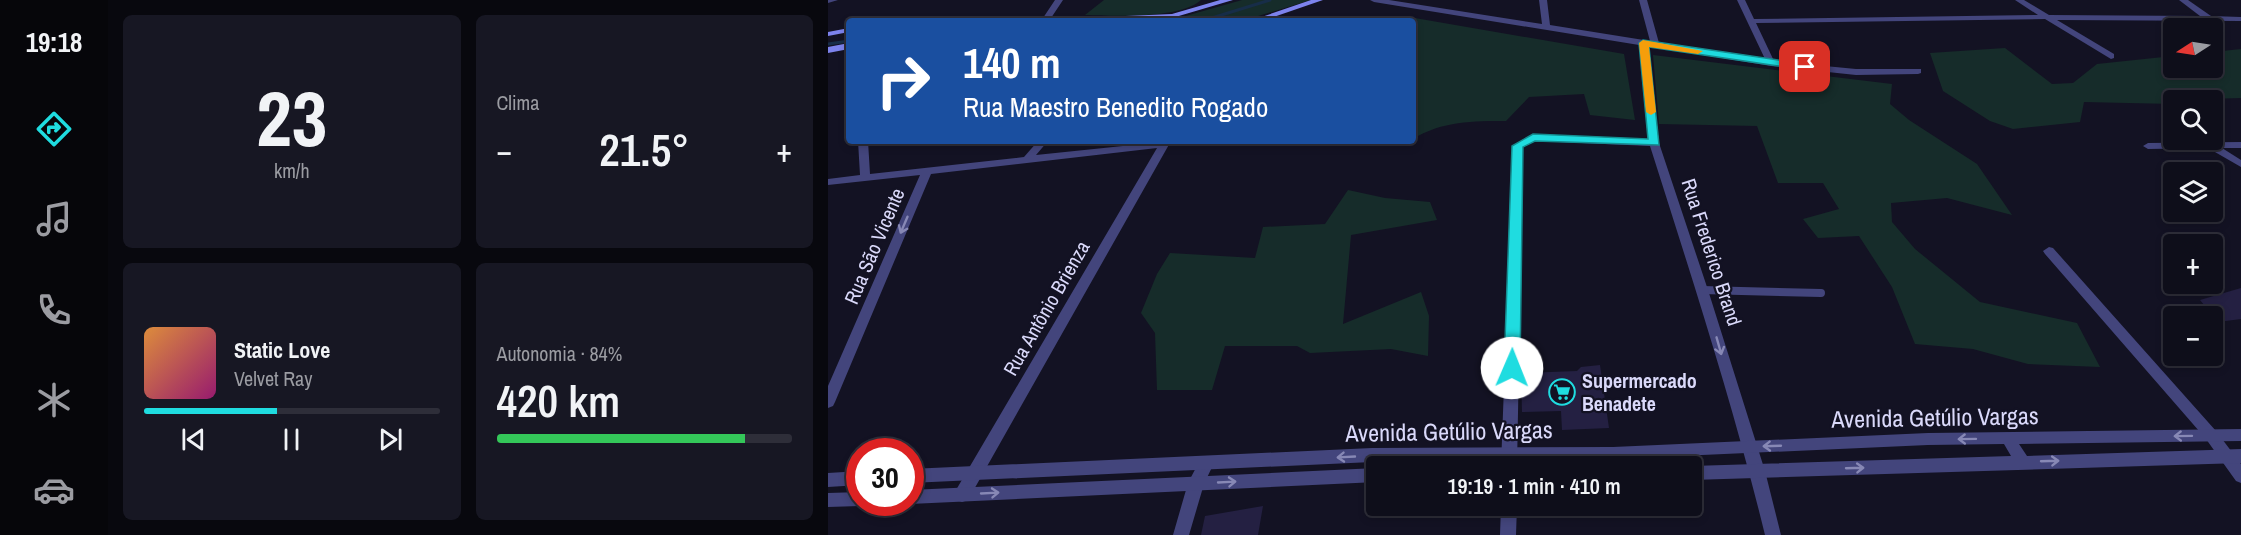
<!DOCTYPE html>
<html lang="pt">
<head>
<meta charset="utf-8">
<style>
	body { margin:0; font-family:"Archivo Narrow",sans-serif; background:#171723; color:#f1f3f6; height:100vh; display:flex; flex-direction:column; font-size:22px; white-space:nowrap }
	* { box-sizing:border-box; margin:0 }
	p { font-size:20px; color:#9b9ca2 }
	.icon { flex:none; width:33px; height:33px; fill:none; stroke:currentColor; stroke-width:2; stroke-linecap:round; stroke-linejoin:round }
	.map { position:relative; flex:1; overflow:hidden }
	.side { display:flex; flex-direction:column; gap:15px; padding:15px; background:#08080e; width:720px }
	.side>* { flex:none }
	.top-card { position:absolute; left:18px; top:18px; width:570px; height:126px; border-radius:6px; box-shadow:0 3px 9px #0003,0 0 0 2px #2e2e39; background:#1a4fa0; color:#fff; overflow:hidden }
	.needle { width:39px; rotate:258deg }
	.fabs { position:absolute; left:1335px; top:18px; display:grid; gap:12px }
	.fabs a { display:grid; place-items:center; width:60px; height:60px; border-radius:6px; background:#0e0e1a; box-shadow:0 3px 9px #0003,0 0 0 2px #2e2e39; font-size:30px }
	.speed { position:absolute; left:18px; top:438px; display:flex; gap:12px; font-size:30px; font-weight:700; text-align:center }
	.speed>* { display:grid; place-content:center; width:78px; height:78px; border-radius:50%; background:#0e0e1a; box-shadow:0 3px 9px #0003,0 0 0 2px #2e2e39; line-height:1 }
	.speed .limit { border:9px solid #d22; background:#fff; color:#111 }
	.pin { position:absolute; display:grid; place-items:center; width:51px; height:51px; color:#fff; margin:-26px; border-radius:12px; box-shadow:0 3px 9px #0006 }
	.me { position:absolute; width:66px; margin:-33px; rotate:1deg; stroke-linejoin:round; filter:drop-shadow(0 0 4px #0008) }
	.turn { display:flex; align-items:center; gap:21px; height:126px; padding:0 18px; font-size:27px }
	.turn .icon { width:78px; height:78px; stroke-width:2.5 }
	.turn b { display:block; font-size:42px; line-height:51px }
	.big { font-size:45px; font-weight:600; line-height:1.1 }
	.side .card { flex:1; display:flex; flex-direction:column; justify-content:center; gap:9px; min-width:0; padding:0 21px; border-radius:9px; background:#171723 }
	.side .dial { align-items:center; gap:0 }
	.dial b { font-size:78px; line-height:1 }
	.song { display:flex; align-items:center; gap:18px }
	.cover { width:72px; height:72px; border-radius:9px; background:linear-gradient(135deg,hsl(30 70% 55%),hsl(320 70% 35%)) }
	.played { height:6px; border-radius:3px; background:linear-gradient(90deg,#1fdce0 45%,#2e2e39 45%) }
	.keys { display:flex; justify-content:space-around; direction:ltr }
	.heat { display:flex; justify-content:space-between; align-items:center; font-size:33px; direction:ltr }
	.charge { height:9px; border-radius:4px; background:linear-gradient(90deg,#34c759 84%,#2e2e39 0) }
	.side .tiles { flex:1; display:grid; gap:15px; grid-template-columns:repeat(2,1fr) }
	.trip { position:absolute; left:538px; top:456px; width:336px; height:60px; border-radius:6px; background:#0e0e1a; box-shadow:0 3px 9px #0003,0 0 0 2px #2e2e39; font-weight:600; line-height:60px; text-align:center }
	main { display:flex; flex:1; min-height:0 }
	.menu { display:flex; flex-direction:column; width:108px; justify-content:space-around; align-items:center; background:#06060a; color:#9b9ca2 }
	.menu .icon { width:42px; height:42px }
	.menu .selected { color:#1fdce0 }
	.menu b { font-size:27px; color:#f1f3f6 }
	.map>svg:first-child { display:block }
	.green { fill:#162c2a }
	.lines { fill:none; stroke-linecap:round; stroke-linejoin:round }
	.stream { stroke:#172d48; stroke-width:3 }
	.building { fill:#242042 }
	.service { stroke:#43457c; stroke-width:8 }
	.minor { fill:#43457c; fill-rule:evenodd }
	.tertiary { fill:#43457c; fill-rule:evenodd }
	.secondary { fill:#7d83ed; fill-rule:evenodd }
	.oneway { stroke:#8788b5 }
	.route { fill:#1fdce0; stroke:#148f92; stroke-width:1.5 }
	.slow { fill:#f59e0b }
	.labels { text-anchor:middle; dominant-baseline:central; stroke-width:4.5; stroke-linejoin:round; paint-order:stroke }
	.street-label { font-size:20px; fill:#dad9fa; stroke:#131223 }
	.poi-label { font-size:20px; font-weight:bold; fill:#dad9fa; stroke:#131223; text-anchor:start }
	.near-street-label { font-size:24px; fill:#dad9fa; stroke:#131223 }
</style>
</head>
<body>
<main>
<nav class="menu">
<b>19:18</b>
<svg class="icon selected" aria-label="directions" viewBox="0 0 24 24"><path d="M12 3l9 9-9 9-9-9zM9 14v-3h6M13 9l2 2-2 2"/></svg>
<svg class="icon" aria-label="music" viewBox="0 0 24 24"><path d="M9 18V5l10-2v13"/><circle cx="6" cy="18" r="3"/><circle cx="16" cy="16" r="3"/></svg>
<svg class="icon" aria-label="phone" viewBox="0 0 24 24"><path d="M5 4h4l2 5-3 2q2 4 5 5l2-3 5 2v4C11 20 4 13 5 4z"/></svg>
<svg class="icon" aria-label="climate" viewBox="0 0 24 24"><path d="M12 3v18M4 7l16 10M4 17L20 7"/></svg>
<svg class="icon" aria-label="car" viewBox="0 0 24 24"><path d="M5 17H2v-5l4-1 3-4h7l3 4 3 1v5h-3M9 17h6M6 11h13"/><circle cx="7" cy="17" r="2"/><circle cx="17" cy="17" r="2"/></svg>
</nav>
<section class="side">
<div class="tiles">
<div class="card dial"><b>23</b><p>km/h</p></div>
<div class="card"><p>Clima</p>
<div class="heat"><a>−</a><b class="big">21.5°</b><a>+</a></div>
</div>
<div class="card">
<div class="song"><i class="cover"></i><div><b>Static Love</b><p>Velvet Ray</p></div></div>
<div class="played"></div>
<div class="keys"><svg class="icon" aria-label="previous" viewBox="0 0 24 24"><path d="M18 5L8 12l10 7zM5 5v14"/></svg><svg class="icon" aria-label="pause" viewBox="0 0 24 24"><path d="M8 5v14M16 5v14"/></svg><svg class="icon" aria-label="next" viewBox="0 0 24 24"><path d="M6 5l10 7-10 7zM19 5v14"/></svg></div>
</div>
<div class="card"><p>Autonomia · 84%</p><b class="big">420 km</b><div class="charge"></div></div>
</div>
</section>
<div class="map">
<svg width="1413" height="535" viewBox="0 0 1413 535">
	<rect width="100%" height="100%" fill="#131223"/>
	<!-- green -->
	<path class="green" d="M276,0H373C353,19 286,16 257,15Z
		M414,0H483L414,21H340Z
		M581,17L796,54L807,120L762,115L756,94L701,97L678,121C645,121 614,121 585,139V21H576Z
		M1177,48L1224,84L1245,83L1269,64L1345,56L1346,68H1384L1385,52L1413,49V98L1346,100L1345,104L1256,102L1252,122L1185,129L1162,121L1115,91L1102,53Z
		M825,55L1064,84L1062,104L1081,120L1149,164L1184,215L1119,198L1063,203L1064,222L1087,249L1152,302L1249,323L1272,367L1200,364L1145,349L1087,344L1064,287L1031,236L990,238L975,219L1011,209L995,183H950L929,126L831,124Z
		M520,190L557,198L602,202L609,220L523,235L515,324L593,292L601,316L600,356L563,349L482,353L469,346H397L384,390H329L327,333L313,313L329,274L342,253L427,258L435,227L497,224Z"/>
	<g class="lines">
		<!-- stream -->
		<path class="stream" d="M374,21L442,0
			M0,44L21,41"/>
	</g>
	<!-- building -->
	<path class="building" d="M1413,288V319L1390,322L1372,300Z
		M772,365L781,428L734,430L733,411L694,412L693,373L749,371L753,367Z
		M435,506L430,535H373L377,516Z"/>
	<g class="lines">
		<!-- service -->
		<path class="service" d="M874,290L993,293"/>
		<!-- minor -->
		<path class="minor" d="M0,0H10L0,3Z
			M227,0H235L221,21H213Z
			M542,0H561L714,24L711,0H719L722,25L822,41L811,0H819L831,43L937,59L909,0H917L926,19L1210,15L1187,0H1196L1221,15L1372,16L1351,0H1360L1383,16L1413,17V21L1229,20L1286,54V58L1283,59L1217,19L928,23L946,61L1028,69H1093V73L1090,74L1028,75L943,66L820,46L831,143L880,290L937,471L953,535H937C905,404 863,275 822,146L707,141L695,147L689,466H673L685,146L705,135L821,140L811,45L546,2Z
			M30,141H40L42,174L196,157L210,141H220L208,155L343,141L140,500L134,502L128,500L126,495L128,490L329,148L103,174L7,402L5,406L0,408V386L92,175L0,185V179L32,175Z
			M1413,142V148H1394L1413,160V167L1380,148L1320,149L1315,146L1320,143Z
			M1221,247L1225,248L1388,431L1413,464V483L1408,481L1378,439L1217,254L1215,251Z
			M378,456L383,458L386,463L376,484L361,535H345L360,483L373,458Z
			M673,506H689L688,535H672Z"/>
		<!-- tertiary -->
		<path class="tertiary" d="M1413,429V441L1191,444L1199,456L1413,449V463L864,480V466L1183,456L1176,444L1100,445L785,459L544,462L82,483V469L544,448L785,447L1100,433Z
			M549,468V482L82,504L78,502H82V490Z
			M32,471V485L0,487V473Z
			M32,492V502H38V504L32,506L0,507V493Z"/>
		<!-- secondary -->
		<path class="secondary" d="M392,0H405L344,18L224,21L228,19L344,14Z
			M483,0H495L434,21H422Z
			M21,28V32L0,36V32Z
			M21,43V49L0,53V47Z"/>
	</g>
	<!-- one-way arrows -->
	<defs><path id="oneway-shaft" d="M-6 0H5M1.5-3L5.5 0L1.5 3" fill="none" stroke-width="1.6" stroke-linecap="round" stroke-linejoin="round" transform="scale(1.5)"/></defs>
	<g class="oneway">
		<use href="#oneway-shaft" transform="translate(76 225) rotate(113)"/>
		<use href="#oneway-shaft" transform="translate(891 346) rotate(74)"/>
		<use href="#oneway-shaft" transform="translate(1355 436) rotate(179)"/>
		<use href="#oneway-shaft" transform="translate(1139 439) rotate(179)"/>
		<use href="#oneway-shaft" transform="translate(944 446) rotate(178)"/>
		<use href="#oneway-shaft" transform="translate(518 457) rotate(177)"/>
		<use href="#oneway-shaft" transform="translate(1222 461) rotate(-2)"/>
		<use href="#oneway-shaft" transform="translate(1027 468) rotate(-2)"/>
		<use href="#oneway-shaft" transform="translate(399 482) rotate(-3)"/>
		<use href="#oneway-shaft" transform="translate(162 493) rotate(-3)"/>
	</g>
	<!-- route -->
	<path class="route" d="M815,40L977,64L982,67L977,70L821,47L831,145L707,141L695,147L692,368L689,372H678L676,368L684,146L705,134L820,139L811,43Z"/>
	<!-- slow -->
	<path class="slow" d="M815,40L875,51L870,54L821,47L828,112L823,115L818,112L811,43Z"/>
	<!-- icons -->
	<defs>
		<g id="supermarket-ring" transform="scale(1.35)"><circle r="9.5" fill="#131223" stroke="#1fdce0" stroke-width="1.5"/><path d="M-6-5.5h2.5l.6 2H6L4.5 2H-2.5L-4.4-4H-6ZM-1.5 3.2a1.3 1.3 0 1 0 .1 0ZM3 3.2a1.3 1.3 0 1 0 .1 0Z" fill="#1fdce0"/></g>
	</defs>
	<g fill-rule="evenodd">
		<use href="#supermarket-ring" x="734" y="392"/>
	</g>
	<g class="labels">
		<!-- street labels -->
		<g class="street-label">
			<text transform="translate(46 246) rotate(-67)">Rua São Vicente</text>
			<text transform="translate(884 252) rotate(72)">Rua Frederico Brand</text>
			<text transform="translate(218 308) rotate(-60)">Rua Antônio Brienza</text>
		</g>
		<!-- poi labels -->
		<g class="poi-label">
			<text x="754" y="380">Supermercado<tspan x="754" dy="23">Benadete</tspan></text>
		</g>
		<!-- near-street labels -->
		<g class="near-street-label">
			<text transform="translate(1107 417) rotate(-1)">Avenida Getúlio Vargas</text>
			<text transform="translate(621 431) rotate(-1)">Avenida Getúlio Vargas</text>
		</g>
	</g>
</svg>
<div class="fabs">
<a><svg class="needle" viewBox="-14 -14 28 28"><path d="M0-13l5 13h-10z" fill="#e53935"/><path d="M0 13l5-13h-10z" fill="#9b9ca2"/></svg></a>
<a><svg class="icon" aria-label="search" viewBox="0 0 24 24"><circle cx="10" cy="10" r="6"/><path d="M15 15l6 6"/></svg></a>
<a><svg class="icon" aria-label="layers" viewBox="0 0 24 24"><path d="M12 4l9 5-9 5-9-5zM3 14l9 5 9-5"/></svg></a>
<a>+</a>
<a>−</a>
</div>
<div class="speed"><div class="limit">30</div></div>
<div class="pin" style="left:977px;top:67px;background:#d93025"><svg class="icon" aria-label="arrive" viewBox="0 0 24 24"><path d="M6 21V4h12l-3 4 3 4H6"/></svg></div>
<svg class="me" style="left:684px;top:368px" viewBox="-20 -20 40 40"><circle r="19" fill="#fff"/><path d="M0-13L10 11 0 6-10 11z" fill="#1fdce0"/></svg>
<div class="trip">19:19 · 1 min · 410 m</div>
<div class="top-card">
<div class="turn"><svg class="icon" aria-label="right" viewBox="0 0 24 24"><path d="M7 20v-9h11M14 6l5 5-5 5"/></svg><div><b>140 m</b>Rua Maestro Benedito Rogado</div></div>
</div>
</div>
</main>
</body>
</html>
